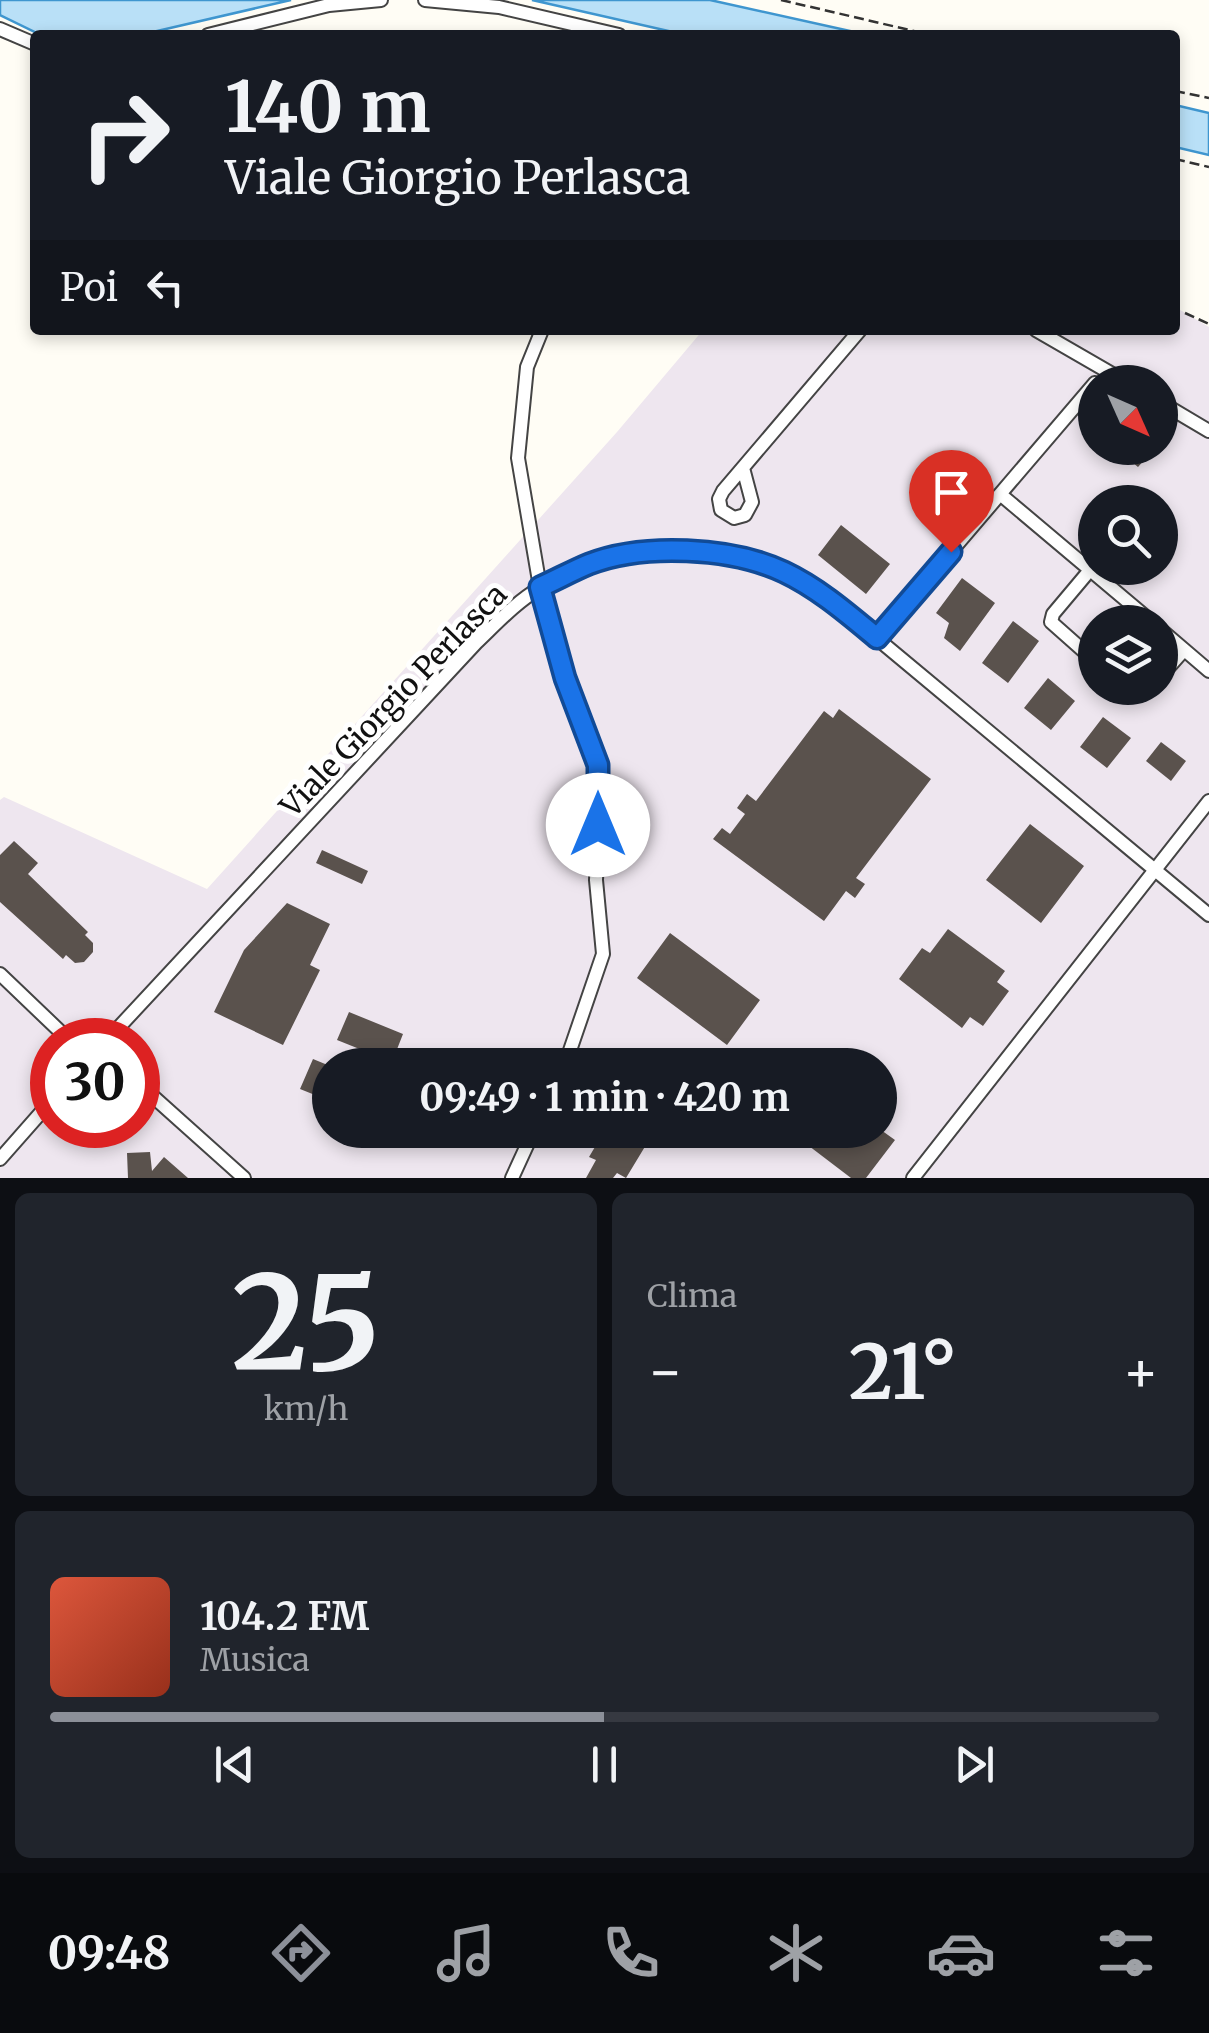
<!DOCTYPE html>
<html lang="it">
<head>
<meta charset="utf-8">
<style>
	body { margin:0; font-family:Merriweather,serif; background:#20242c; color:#f1f3f6; height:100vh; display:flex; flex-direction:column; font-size:38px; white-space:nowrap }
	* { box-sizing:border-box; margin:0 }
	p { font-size:32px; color:#9ea1a6 }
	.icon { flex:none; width:55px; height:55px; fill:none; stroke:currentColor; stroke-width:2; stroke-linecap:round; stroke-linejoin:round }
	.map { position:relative; height:1178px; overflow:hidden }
	.sheet { display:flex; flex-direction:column; gap:15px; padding:15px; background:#0d0f14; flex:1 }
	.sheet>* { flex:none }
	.top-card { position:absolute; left:30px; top:30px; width:1150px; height:305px; border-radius:10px; box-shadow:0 5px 15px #0003; background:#171b24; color:#f1f3f6; overflow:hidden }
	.needle { width:65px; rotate:135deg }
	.controls { position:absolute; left:1078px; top:365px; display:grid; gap:20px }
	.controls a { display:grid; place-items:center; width:100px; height:100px; border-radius:50%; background:#171b24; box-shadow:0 5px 15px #0003; font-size:50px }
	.speed { position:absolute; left:30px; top:1018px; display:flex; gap:20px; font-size:50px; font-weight:700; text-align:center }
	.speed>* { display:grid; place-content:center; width:130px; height:130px; border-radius:50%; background:#171b24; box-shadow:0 5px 15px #0003; line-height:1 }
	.speed .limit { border:15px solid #d22; background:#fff; color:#111 }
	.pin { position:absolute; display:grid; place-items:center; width:85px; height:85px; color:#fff; margin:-102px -42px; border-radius:50% 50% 50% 0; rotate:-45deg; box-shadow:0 0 10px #0007 }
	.pin .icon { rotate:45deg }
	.me { position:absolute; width:110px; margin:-55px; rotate:0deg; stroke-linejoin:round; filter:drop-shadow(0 0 8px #0008) }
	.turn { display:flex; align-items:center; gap:35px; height:210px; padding:0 30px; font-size:45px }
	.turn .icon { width:130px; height:130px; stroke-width:2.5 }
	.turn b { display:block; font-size:70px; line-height:85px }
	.then { display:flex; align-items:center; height:95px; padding:0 30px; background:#0003; gap:20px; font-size:38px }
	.big { font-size:75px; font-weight:700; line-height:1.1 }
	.sheet .tile { flex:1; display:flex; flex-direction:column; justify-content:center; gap:15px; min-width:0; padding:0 35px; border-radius:15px; background:#20242c }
	.sheet .dial { align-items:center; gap:0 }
	.dial b { font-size:130px; line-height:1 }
	.song { display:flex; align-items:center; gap:30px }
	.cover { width:120px; height:120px; border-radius:15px; background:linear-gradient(135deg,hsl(10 70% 55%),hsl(10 70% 35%)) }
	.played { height:10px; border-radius:5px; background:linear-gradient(90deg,#8c9099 50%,#363941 50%) }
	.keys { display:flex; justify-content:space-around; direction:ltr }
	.heat { display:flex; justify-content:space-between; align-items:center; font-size:55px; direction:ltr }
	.sheet .tiles { flex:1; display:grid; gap:15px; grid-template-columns:1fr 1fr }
	.tile:last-child { grid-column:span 2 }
	.trip { position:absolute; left:312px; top:1048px; width:585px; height:100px; border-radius:50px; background:#171b24; box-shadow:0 5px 15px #0003; font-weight:700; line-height:100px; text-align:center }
	.menu { display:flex; height:160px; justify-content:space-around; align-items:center; background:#090b0e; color:#9ea1a6 }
	.menu .icon { width:70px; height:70px }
	.menu .current { color:#8c9099 }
	.menu b { font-size:45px; color:#f1f3f6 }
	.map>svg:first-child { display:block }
	.industrial { fill:#eee6ef; fill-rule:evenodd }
	.water { fill:#b9e0f7; stroke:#3f96cf; stroke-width:2.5 }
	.building { fill:#5a524d }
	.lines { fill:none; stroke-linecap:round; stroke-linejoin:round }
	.minor-casing { stroke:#444; stroke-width:16 }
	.path { stroke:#333; stroke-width:2.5; stroke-dasharray:10 5; stroke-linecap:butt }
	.minor { stroke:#fff; stroke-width:12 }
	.route-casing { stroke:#114b97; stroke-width:25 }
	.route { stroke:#1a73e8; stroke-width:18 }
	.labels { text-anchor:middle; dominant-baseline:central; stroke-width:10; stroke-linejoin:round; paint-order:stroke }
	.street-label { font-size:30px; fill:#111; stroke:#fff }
</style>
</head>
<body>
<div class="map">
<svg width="1209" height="1178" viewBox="0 0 1209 1178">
	<rect width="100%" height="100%" fill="#fffdf5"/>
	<!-- industrial -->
	<path class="industrial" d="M1175,307L1209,327V1178H0V800L4,797L207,889L617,432L703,330H1175ZM1095,382H1160V448H1095ZM1095,502H1160V568H1095ZM1095,622H1160V688H1095ZM52,1040H138V1125H52ZM330,1065H880V1130H330Z"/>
	<!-- water -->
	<path class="water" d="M0,0H291L140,35H41L0,15Z
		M532,0H710L868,35H686Z
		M1175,105L1209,113V155L1175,147Z"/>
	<!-- building -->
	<path class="building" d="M1115,448H1155L1138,467Z
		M841,525L890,564L866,594L818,555Z
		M962,578L995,603L960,651L944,638L949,623L936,613Z
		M1013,621L1039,641L1008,683L982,663Z
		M1048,678L1075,701L1051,730L1024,708Z
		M839,709L931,779L856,878L865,884L855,898L846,891L824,921L713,839L722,828L730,834L745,814L737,808L747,794L756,801L824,711L833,718Z
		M1103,717L1131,738L1107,768L1080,747Z
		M1161,742L1186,761L1171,781L1146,761Z
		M1030,824L1084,866L1041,923L986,880Z
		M14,841L38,863L28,874L88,932L85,935L93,943V952L84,962L75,963L66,955L63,959L0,902V855Z
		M322,850L368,871L362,884L316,863Z
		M287,903L330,924L310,965L320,970L283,1045L214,1012L244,950Z
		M948,929L1005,971L997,982L1009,991L983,1026L970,1017L962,1028L899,979L922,948L930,953Z
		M670,933L760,1000L727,1045L637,978Z
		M349,1012L403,1034L392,1062L337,1040Z
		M435,1048L476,1065H428Z
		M313,1059L330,1066V1101L300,1089Z
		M440,1130H482L475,1145Z
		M605,1130H655L626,1178L617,1173L613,1178H586L596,1160L589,1157Z
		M788,1130H881L895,1140L866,1178H851Z
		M150,1152L152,1171L164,1157L188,1178H128L127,1153Z"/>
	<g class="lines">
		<!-- minor casing -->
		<g class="minor-casing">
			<path id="minor" d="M425,0L499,7L619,35
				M0,29L35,44
				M208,35L329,5L381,0
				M542,330L527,367L518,458L540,587L565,679L598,765L600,797L596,880L603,954L565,1065
				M1036,330L1126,382
				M1160,402L1209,431
				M743,468L752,502L745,515L734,518L721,510L719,499L723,491L860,330
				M1000,494L1152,622
				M1090,570L1053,614L1051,622L1095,661
				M1160,629L1209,671
				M877,638L1095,383
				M1160,677L1184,650
				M1128,688L1142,693L1151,688
				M0,974L69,1040
				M107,1040L476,643C496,624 516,602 540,588C609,546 712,535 786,573C802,581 817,592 832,601L1209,915
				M138,1083L244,1178
				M0,1159L52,1100
				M512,1178L534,1130
				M913,1178L1209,801"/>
		</g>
		<!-- path -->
		<path class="path" d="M781,0L931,35
			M1175,91L1209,98
			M1175,159L1209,167
			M1185,313L1209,324"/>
		<!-- minor -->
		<use href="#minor" class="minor"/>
	</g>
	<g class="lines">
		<!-- route casing -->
		<g class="route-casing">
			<path id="route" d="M598,825V765L565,678L540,587C556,580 572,571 589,564C643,543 731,547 784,572C818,588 848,614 877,638L951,552"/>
		</g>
		<!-- route -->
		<use href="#route" class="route"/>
	</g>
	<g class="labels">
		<!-- street labels -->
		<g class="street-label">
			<text transform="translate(393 700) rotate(-46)">Viale Giorgio Perlasca</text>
		</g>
	</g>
</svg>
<div class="controls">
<a><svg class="needle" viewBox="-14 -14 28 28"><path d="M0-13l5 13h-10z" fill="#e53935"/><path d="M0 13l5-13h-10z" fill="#9ea1a6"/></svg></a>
<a><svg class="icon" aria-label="search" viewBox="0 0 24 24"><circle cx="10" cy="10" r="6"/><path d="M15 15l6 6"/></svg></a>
<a><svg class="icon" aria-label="layers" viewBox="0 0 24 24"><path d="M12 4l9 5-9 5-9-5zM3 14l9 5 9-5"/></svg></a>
</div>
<div class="speed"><div class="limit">30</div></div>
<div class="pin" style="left:951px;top:552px;background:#d93025"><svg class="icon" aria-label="arrive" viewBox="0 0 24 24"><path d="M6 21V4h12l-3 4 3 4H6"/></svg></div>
<svg class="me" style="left:598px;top:825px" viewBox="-20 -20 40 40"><circle r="19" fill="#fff"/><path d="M0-13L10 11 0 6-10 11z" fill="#1a73e8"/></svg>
<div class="trip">09:49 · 1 min · 420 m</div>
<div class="top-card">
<div class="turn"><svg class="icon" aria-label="right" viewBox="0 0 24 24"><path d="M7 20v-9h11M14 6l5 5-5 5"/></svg><div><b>140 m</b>Viale Giorgio Perlasca</div></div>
<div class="then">Poi<svg class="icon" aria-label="left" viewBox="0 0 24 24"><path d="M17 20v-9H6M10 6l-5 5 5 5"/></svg></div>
</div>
</div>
<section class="sheet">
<div class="tiles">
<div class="tile dial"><b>25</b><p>km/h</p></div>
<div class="tile"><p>Clima</p>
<div class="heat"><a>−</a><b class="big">21°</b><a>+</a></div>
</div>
<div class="tile">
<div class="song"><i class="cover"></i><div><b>104.2 FM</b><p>Musica</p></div></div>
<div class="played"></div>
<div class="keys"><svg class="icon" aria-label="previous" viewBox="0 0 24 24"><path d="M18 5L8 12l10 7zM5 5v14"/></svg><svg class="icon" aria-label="pause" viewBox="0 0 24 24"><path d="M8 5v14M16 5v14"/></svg><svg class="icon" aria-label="next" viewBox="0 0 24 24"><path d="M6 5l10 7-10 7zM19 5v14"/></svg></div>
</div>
</div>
</section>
<nav class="menu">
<b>09:48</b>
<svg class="icon current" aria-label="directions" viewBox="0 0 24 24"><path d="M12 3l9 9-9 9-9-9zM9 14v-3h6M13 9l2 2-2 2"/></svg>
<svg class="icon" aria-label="music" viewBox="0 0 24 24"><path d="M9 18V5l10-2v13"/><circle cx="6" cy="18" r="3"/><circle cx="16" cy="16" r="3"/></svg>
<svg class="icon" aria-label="phone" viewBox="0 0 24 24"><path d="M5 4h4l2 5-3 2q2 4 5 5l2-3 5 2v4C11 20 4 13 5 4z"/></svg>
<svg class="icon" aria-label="climate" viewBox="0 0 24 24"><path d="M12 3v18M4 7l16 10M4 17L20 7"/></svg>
<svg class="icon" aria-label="car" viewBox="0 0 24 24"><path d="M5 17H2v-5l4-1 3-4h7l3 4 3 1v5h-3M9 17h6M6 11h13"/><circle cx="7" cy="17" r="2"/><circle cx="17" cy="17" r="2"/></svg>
<svg class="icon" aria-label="filters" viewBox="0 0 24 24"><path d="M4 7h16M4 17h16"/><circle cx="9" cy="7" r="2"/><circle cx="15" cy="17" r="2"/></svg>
</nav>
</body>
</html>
